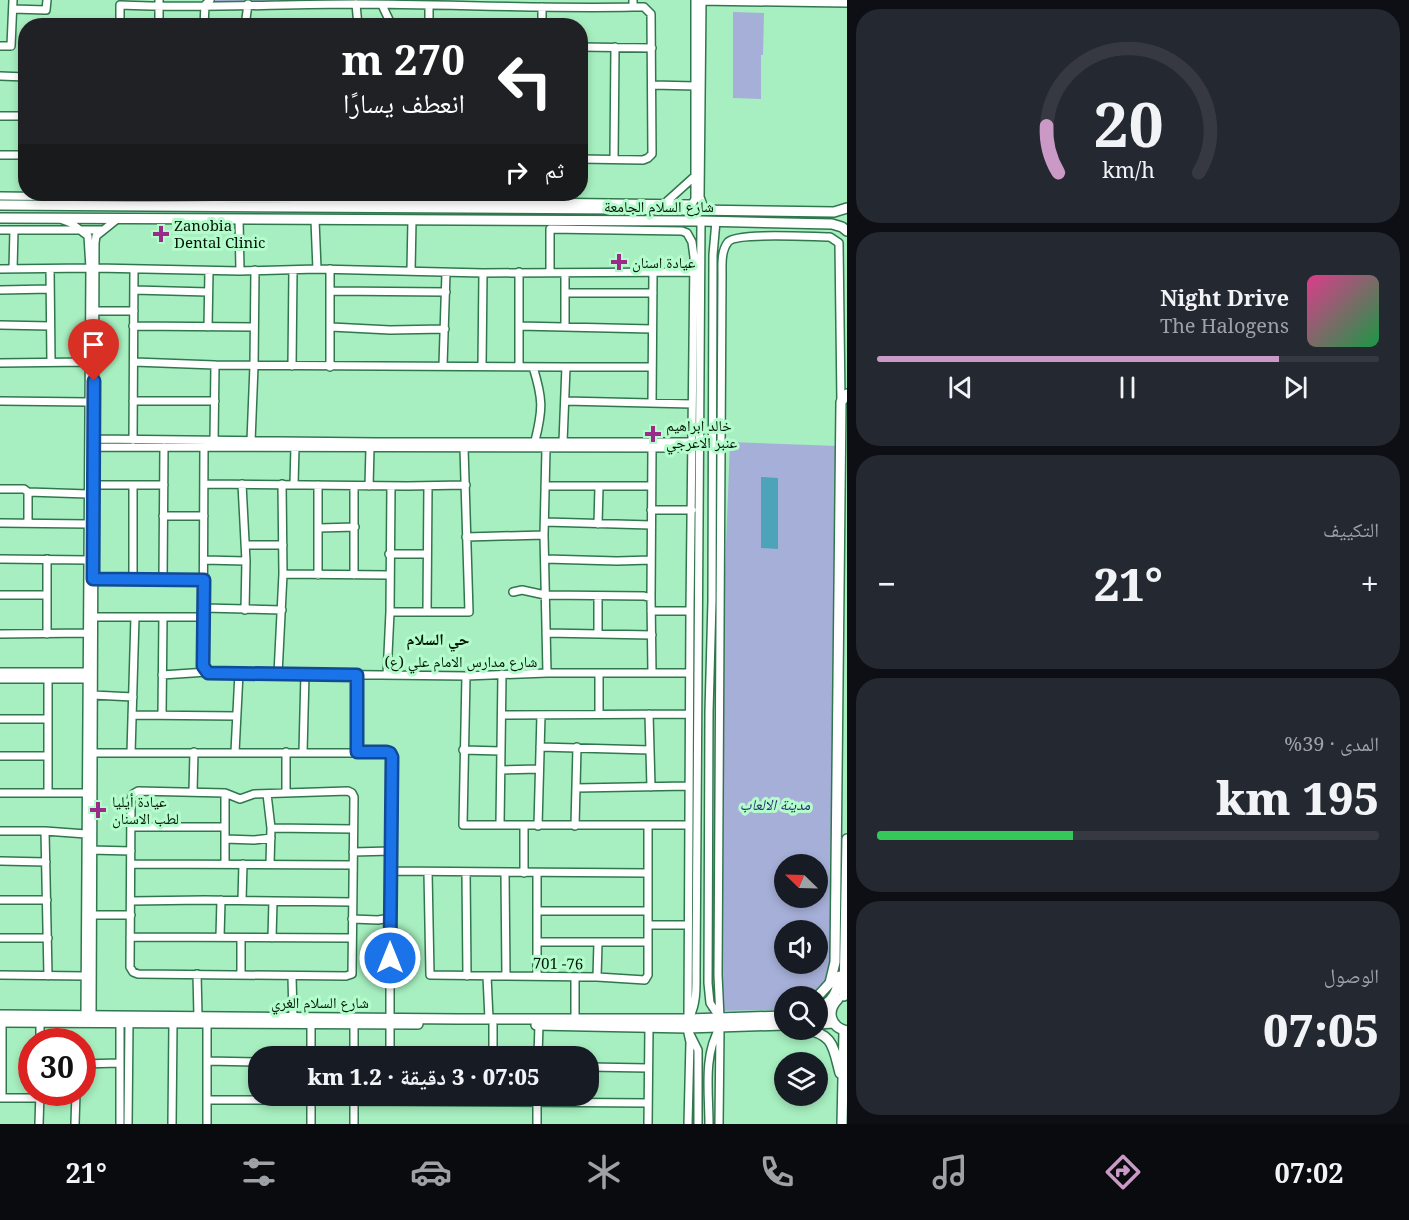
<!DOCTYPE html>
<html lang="ar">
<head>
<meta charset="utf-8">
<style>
	body { margin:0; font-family:"Noto Serif","Noto Naskh Arabic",serif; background:#242831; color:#f1f3f6; direction:rtl; height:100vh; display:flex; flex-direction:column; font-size:22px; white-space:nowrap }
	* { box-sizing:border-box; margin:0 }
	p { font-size:20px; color:#9ea1a6 }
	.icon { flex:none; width:33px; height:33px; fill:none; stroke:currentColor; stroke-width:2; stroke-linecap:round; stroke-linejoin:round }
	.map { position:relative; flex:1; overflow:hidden; direction:ltr }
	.details { display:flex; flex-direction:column; gap:9px; padding:9px; background:#0d0f14; width:562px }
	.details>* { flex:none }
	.top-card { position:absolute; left:18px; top:18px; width:570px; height:183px; border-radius:24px; box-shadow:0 3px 9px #0003; direction:rtl; background:#202124; color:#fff; overflow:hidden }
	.needle { width:39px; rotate:293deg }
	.tools { position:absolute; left:774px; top:854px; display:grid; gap:12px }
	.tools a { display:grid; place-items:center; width:54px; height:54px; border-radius:50%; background:#171b24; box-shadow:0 3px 9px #0003; font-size:30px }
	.speed { position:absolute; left:18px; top:1028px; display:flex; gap:12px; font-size:30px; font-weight:700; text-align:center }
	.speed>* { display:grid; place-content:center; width:78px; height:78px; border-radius:50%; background:#171b24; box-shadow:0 3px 9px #0003; line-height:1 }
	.speed .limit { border:9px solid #d22; background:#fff; color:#111 }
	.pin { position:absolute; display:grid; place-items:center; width:51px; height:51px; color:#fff; margin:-62px -26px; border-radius:50% 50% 50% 0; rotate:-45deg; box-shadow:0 0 6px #0007 }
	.pin .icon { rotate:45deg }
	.me { position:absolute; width:66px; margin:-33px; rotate:0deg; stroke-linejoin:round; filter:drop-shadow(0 0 4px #0008) }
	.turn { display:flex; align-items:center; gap:21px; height:126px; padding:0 24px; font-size:27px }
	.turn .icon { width:78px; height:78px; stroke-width:2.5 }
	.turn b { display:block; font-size:42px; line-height:51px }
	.then { display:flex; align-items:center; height:57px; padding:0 24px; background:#0003; gap:12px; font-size:22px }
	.big { font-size:45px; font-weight:800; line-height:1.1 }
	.details .card { flex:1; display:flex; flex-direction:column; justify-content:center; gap:9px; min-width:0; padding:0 21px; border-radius:24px; background:#242831 }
	.details .dial { align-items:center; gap:0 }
	.dial svg { height:156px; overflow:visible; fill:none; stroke:#363941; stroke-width:7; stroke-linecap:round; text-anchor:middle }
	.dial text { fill:#f1f3f6; stroke:none }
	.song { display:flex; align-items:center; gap:18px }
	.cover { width:72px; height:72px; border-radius:9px; background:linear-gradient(135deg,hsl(330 70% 55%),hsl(140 70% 35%)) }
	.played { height:6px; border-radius:3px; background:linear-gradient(90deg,#ca99c5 80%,#363941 80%) }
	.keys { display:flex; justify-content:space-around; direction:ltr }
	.heat { display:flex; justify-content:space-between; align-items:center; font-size:33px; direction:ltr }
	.charge { height:9px; border-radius:4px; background:linear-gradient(90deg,#34c759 39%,#363941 0) }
	.trip { position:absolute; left:248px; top:1046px; width:351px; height:60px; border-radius:24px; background:#171b24; box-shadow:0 3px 9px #0003; font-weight:800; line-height:60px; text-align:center; direction:rtl }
	.tabs { display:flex; height:96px; justify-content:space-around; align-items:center; background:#090b0e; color:#9ea1a6 }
	.tabs .icon { width:42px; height:42px }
	.tabs .current { color:#ca99c5 }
	.tabs b { font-size:27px; color:#f1f3f6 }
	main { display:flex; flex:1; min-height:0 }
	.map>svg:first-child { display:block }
	.green { fill:#a6afd7; fill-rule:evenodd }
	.water { fill:#4da3b7 }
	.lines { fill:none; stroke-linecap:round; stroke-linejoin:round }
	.minor-casing { stroke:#30774e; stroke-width:10 }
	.major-casing { stroke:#30774e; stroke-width:12 }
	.minor { stroke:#fff; stroke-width:7 }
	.major { stroke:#fff; stroke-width:9 }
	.route-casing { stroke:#114b97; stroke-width:15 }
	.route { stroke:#1a73e8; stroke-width:10 }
	.poi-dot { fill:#9b2b89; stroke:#b4fccc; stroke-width:2 }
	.labels { text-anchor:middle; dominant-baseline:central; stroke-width:6; stroke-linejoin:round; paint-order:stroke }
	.street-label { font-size:15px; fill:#001607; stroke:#b4fccc }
	.poi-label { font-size:15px; fill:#001607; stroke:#b4fccc; text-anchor:start }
	.park-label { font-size:15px; font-style:italic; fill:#282d72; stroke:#b4fccc }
	.neighbourhood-label { font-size:16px; font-weight:bold; fill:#001607; stroke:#b4fccc }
</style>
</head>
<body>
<main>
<section class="details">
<div class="card dial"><svg viewBox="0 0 100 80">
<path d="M14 69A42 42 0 1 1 86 69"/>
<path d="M14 69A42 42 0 0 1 8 45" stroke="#ca99c5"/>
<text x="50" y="56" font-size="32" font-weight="700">20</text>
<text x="50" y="72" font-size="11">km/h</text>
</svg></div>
<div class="card">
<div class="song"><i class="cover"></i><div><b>Night Drive</b><p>The Halogens</p></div></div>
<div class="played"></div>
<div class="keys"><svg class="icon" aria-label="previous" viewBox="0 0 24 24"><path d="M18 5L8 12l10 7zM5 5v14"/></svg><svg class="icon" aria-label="pause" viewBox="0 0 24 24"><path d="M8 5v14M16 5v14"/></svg><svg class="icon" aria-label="next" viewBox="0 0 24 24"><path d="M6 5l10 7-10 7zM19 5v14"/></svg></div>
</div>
<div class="card"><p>التكييف</p>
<div class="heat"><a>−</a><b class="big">21°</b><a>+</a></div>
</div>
<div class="card"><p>المدى · 39%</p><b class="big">195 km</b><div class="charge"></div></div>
<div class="card"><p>الوصول</p><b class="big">07:05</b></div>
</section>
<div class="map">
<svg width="847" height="1124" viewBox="0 0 847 1124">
	<rect width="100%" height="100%" fill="#a7efc0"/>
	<!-- green -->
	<path class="green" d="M210,0H356V4L205,5Z
		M733,12L764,13L763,55H761V99L733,98Z
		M730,442L838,446L831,972C817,995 810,996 784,996V1010L708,1011ZM784,864H818V897H784ZM784,930H818V963H784Z"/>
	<!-- water -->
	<path class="water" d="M761,477L778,478V549L761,548Z"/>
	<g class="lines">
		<!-- minor casing -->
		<g class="minor-casing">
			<path id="minor" d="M159,0V26
				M702,0L700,197L705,211
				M698,1L847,3
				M356,4L358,26
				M382,5L392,26
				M429,5V26
				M13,9L46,10L47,0
				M120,26V5C198,9 276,4 354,4C447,4 540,9 633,7
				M204,26L205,5L210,0
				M245,26L248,4
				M542,26V7
				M0,46H11L13,0
				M580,47L652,48
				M0,76L26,77
				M653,85L695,86
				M0,116H26
				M0,155H26
				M580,159L643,160L648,158L652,154L651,14L644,7H633V0
				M614,159L615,47
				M0,196L692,204L695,199V0
				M664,204L695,176
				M239,219L240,271L317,269L483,273L693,272
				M63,220L71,223L88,236L90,268L85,1016
				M315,220L317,269
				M716,221L713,255L712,601L709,712L708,983L710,1003L720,1018
				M0,230H101
				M96,268L240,271
				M0,269L90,268
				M13,269L14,230
				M50,269L51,362
				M411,271L412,220
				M550,273V229L682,231L687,233L692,242L694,257L690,611L688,1019
				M0,290L50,289
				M134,290L208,292
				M331,291L446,292
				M565,293H653
				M95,311H134
				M0,325L50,326
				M133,326L254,327
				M519,326L652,329
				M565,326V274
				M208,327L209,271
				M331,327L390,330L445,329
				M134,362L215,365
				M0,363L88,362
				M443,365L446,273
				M292,366L293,270
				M482,366L483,273
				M330,367V269
				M519,367V272
				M533,367C543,399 543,409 535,441
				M566,367H652
				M0,401L88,402
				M133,401H215
				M565,401L692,404
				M652,403L653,273
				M94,439L376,442H692
				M133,440L134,269
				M214,441L215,365L566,367L563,442
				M251,441L254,366L255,270
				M94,447L692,448
				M204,447L203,666L209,673L466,676L547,673H689
				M546,449L544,535L547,673
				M204,484L407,486L466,485
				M242,484L246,561L245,610
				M294,484L295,447
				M94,485H164
				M369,486L370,448
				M545,486H651
				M0,489H24L28,492V523
				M28,492L88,494
				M651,510H692
				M163,516H204
				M545,522L651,525
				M0,523L88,524
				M598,524L599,487
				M319,528L355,527
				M466,537L544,535
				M245,545H283
				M389,554H427
				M0,559L88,560
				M545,559L617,561L651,560
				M204,560L246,561
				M283,574L389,575
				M318,575V485
				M354,575V486
				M93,579L204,580
				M133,579V485
				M163,579L164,447
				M513,592L522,590L545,595L644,596L651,598L652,673
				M0,595H47
				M651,598L652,449
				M204,608L282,610
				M427,611L428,486
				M651,611H690
				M390,612H469L464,448
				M94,617H204
				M546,633L652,635
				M0,634L88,633
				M47,634V559
				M598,634V596
				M0,672H87
				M278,674L283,574L282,484
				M599,674V713
				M162,675L207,672
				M387,675L390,612L391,486
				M466,676L463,825H689
				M0,679H88
				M93,695L133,697
				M649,714L651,787
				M132,715L236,716
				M162,715L163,617
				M502,715L689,714
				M0,719H48
				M540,747L650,750
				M463,750L501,751
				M235,752L239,673
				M286,752V792
				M303,752L305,674
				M357,752V675
				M92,753H390V1017
				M131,753L135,617
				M0,756H48
				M501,770L539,769
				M576,788L689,786
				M138,791L225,793L240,799L254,794L348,791L352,793L354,797L352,974L346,976L138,974L133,972L130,967L131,799L133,794Z
				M193,792L194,752
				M0,793H87
				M48,793V680
				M267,794L271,828L270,864
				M500,825L502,674
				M524,825V873
				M538,826L541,715
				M575,826L577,747
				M131,827H225
				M271,828L353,829
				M0,831H45L86,834
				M45,831L48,976
				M225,839L254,840L271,838
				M91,850L131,851
				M353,852L391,851
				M0,861L46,862
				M131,864L353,865
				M225,864V793
				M390,871L648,873
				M428,872L430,975L597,977L645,980L648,975V826
				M466,872L467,976
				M505,873L506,976
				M0,900H47
				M242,900L243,864
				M131,901L205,900L352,902
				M537,911H648
				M91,915H131
				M352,919L378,920L390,918
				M648,925H688
				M130,937L352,938
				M220,937L221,900
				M0,938H48
				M272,938L273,901
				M537,942H648
				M197,974L198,1016
				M241,974V938
				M0,975L85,976
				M292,976L293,1017
				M487,976L489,1019
				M537,976V873
				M597,977L598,943
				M92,1016L95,243L96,236L116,220
				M689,1018C697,1004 696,987 696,971L701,221
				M720,1018L718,975L722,275C722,264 721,251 728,242C736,232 813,237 830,237L839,243L841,402
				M575,1019V977
				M40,1023V1041
				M354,1024V1056
				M687,1028L698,1050V1124
				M688,1033L690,1042L688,1124
				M311,1056V1024
				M390,1056V1024
				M493,1056V1025
				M538,1056L539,1025
				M207,1061L258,1062
				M82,1064L119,1063
				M588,1067L648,1068
				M311,1095V1124
				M0,1098H39
				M2,1098V1022
				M207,1100H311
				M354,1101L648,1103
				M39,1124L40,1092
				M75,1124L76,1092
				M120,1124V1023
				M128,1124L129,1023
				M172,1124L173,1023
				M207,1124V1024
				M354,1124V1095
				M537,1124V1095
				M648,1124L649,1027
				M709,1124C709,1092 703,1055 720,1027
				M719,1124L720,1029"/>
		</g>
		<!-- major casing -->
		<g class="major-casing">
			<path id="major" d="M0,205L618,209L834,212L847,208
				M0,218L701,221L832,224L842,227L847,231
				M818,996L830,983L835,962L841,402L847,394
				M844,996L847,839
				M838,999C826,1011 830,1027 847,1031
				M818,1008C833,1002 837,992 840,976
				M0,1015L458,1019H688L784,1016
				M0,1022L418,1024
				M818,1024L834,1023
				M536,1025L687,1028L784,1025
				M804,1029C834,1034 833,1047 840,1073
				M842,1124L844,1031"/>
		</g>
		<!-- minor -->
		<use href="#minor" class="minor"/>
		<!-- major -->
		<use href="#major" class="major"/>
	</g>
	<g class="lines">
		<!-- route casing -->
		<g class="route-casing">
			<path id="route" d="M94,381L93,579L204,580L203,666L208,673L357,675V752H387L390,753L392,757L390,958"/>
		</g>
		<!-- route -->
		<use href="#route" class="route"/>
	</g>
	<!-- markers -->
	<g class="poi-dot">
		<path d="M158 225h6v6h6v6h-6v6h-6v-6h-6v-6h6z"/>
		<path d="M616 253h6v6h6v6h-6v6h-6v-6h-6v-6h6z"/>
		<path d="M650 425h6v6h6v6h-6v6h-6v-6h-6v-6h6z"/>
		<path d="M95 801h6v6h6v6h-6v6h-6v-6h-6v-6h6z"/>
	</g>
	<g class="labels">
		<!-- street labels -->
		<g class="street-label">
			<text x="659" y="206">شارع السلام الجامعة</text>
			<text x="461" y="661">شارع مدارس الامام علي (ع)</text>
			<text transform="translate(558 963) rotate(1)">701 -76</text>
			<text x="320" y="1002">شارع السلام الغري</text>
		</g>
		<!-- poi labels -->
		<g class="poi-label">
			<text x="174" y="225">Zanobia<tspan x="174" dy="17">Dental Clinic</tspan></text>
			<text x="632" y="262">عيادة اسنان</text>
			<text x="666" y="425">خالد ابراهيم<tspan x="666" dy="17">عنبر الاعرجي</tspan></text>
			<text x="112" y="801">عيادة أيليا<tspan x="112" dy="17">لطب الاسنان</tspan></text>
		</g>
		<!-- park labels -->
		<g class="park-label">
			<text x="775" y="804">مدينة الالعاب</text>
		</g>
		<!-- neighbourhood labels -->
		<g class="neighbourhood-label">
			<text x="438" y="639">حي السلام</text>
		</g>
	</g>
</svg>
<div class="tools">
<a><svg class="needle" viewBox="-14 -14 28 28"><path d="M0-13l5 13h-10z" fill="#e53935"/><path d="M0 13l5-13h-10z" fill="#9ea1a6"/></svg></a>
<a><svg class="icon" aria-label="sound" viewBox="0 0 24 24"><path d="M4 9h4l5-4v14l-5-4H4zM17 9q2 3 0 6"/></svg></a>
<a><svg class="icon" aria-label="search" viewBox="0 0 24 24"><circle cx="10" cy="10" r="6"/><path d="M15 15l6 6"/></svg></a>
<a><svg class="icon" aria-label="layers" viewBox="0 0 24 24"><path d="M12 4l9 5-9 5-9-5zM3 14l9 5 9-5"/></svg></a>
</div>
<div class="speed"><div class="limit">30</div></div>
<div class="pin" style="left:94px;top:381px;background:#d93025"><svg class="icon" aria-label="arrive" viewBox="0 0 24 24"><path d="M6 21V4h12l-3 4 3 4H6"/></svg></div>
<svg class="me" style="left:390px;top:958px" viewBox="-20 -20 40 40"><circle r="17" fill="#1a73e8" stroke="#fff" stroke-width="3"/><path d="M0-11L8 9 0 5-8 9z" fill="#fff"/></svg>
<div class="trip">07:05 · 3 دقيقة · 1.2 km</div>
<div class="top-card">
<div class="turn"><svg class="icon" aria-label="left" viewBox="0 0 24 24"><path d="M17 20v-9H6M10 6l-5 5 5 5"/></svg><div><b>270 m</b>انعطف يسارًا</div></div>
<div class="then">ثم<svg class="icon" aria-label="right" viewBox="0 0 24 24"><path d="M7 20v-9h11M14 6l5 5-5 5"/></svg></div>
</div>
</div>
</main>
<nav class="tabs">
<b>07:02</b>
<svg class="icon current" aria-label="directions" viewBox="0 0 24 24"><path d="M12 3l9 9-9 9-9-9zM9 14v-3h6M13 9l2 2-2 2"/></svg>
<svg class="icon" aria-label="music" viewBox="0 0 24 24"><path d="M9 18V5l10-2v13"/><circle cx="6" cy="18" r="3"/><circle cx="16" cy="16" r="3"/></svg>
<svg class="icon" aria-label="phone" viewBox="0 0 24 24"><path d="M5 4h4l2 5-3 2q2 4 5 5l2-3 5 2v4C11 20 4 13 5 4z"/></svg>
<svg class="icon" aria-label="climate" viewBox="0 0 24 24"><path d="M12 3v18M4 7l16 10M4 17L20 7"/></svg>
<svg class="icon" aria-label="car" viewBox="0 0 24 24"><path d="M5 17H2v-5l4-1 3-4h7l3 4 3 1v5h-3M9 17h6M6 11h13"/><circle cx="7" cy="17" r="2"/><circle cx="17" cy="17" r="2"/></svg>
<svg class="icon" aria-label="filters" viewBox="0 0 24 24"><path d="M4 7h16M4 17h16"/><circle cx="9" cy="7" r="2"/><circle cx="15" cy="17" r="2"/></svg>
<b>21°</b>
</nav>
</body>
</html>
